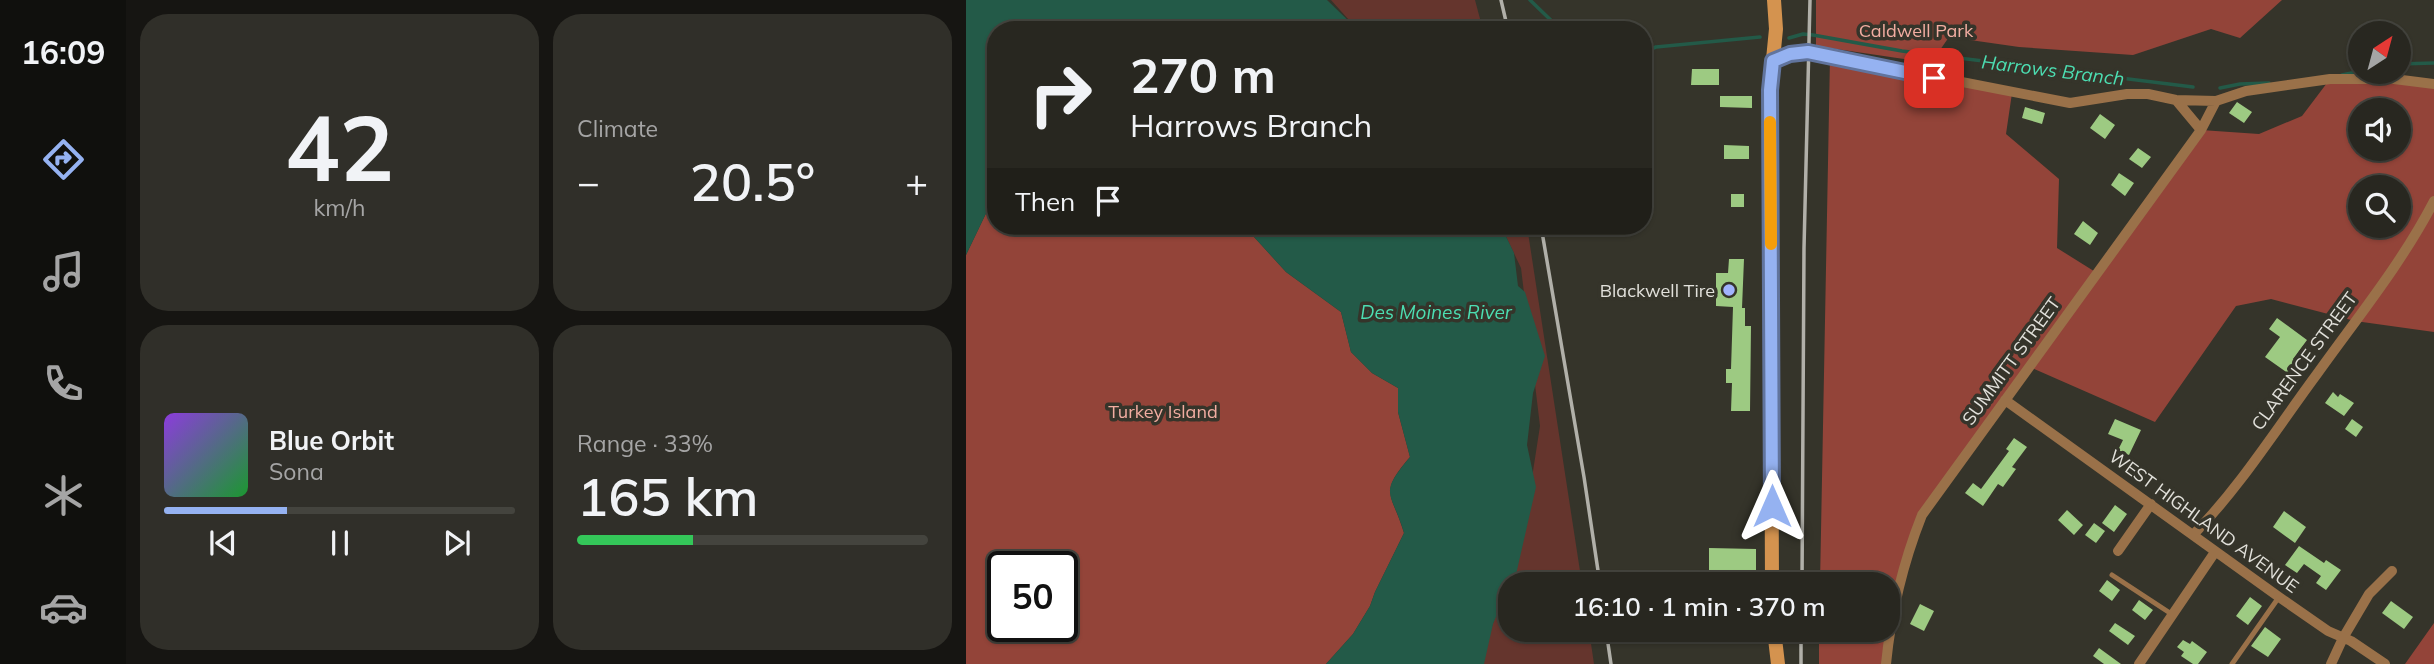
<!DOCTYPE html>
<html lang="en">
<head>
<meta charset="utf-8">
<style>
	body { margin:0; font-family:Mulish,sans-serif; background:#302f29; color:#f1f3f6; height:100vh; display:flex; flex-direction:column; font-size:26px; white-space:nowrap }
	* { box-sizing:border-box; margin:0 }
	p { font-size:23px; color:#a5a5a5 }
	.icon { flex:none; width:38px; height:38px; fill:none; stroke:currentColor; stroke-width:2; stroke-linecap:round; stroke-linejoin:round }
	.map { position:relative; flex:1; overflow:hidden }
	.drawer { display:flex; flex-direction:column; gap:14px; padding:14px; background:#161512; width:840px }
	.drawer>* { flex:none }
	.top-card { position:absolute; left:21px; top:21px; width:665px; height:214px; border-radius:28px; box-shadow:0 2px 5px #0004,0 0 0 2px #44443e; background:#282720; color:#f1f3f6; overflow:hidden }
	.needle { width:46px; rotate:36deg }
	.tools { position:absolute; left:1382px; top:21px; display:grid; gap:14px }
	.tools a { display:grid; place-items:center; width:63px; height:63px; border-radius:50%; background:#282720; box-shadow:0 2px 5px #0004,0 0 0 2px #44443e; font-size:35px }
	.speed { position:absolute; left:21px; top:551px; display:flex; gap:14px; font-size:35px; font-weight:700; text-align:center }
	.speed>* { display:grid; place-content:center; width:91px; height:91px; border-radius:50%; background:#282720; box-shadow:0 2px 5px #0004,0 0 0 2px #44443e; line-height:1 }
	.speed .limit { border:4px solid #111; border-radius:10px; background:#fff; color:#111 }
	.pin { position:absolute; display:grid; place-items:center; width:60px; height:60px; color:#fff; margin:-30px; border-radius:14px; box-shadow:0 4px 10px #0006 }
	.me { position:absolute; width:77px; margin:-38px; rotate:0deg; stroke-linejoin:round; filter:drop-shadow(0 0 5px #0008) }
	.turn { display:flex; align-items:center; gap:24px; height:147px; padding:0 28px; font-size:32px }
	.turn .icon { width:91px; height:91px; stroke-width:2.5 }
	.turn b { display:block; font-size:49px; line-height:60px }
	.then { display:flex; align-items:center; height:66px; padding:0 28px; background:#0003; gap:14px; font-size:26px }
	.big { font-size:52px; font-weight:600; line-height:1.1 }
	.drawer .tile { flex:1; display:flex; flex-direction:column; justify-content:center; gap:10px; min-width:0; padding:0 24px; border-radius:28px; background:#302f29 }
	.drawer .dial { align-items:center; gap:0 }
	.dial b { font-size:91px; line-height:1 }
	.song { display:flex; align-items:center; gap:21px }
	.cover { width:84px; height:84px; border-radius:10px; background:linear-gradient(135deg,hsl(270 70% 55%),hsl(130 70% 35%)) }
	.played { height:7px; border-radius:4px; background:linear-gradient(90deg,#95b2f1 35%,#44443e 35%) }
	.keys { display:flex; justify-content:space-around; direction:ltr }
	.heat { display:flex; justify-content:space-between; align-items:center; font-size:38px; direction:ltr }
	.charge { height:10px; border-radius:5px; background:linear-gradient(90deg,#34c759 33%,#44443e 0) }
	.drawer .tiles { flex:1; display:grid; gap:14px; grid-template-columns:repeat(2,1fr) }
	.trip { position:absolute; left:532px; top:572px; width:402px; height:70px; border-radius:28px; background:#282720; box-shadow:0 2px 5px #0004,0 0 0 2px #44443e; font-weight:600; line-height:70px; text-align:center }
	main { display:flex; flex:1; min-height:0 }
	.dock { display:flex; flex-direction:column; width:126px; justify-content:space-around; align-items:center; background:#10100d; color:#a5a5a5 }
	.dock .icon { width:49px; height:49px }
	.dock .active { color:#95b2f1 }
	.dock b { font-size:32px; color:#f1f3f6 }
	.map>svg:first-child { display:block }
	.green { fill:#65352d }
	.forest { fill:#934439; fill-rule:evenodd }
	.water { fill:#235a48 }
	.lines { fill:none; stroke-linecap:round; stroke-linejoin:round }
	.stream { stroke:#235a48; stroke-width:3.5 }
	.building { fill:#9dca82 }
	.lane { stroke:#9a7149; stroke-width:5 }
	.street { stroke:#9a7149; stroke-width:10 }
	.secondary { stroke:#d4934f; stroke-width:14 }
	.rail { stroke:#b1b0a9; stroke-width:3.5 }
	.route-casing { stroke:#61749d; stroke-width:18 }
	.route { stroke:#95b2f1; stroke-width:12 }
	.slow { stroke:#f59e0b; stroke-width:12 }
	.poi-dot { fill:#a1b3fd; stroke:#35342a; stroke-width:2.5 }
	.labels { text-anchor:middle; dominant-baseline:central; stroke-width:7; stroke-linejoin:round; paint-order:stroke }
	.park-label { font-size:18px; fill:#f2ada1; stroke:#35342a }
	.poi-label { font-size:18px; fill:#e2e1db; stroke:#35342a; text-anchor:end }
	.street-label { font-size:18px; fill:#e2e1db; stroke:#35342a }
	.water-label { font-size:19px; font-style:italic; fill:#4cdeb2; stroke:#35342a }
</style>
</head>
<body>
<main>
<nav class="dock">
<b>16:09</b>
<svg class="icon active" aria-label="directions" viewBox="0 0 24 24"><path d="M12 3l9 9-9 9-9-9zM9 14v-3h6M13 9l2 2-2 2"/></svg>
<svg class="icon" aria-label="music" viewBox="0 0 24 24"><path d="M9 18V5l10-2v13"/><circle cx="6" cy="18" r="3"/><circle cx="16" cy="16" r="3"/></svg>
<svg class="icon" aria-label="phone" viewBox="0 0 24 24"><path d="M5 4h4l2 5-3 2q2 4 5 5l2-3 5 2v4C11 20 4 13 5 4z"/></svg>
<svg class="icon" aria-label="climate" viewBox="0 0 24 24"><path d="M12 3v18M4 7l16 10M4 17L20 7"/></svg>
<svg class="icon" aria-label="car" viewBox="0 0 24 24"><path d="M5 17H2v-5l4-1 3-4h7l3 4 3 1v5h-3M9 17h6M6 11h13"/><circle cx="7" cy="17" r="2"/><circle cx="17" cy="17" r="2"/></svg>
</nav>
<section class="drawer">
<div class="tiles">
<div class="tile dial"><b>42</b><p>km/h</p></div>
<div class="tile"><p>Climate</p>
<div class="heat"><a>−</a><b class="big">20.5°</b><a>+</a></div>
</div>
<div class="tile">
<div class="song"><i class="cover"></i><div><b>Blue Orbit</b><p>Sona</p></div></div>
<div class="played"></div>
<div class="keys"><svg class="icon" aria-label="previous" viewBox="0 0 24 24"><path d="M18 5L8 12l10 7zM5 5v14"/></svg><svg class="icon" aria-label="pause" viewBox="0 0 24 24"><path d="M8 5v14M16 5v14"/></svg><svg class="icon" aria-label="next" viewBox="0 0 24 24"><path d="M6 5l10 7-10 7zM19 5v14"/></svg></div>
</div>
<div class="tile"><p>Range · 33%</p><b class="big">165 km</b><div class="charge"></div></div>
</div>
</section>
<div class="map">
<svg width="1468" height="664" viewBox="0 0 1468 664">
	<rect width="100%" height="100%" fill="#35342a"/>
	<!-- green -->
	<path class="green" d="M365,0H509L517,30H392Z
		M535,226H561L616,584H544V630H623L628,664H514L559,523L574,426L555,268Z"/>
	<!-- forest -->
	<path class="forest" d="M850,0H1316L1274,38L1245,29L1167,55L1053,47L983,37L965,63L850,46Z
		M864,57L1046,93L1040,134L1093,179L1091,248L1131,273L1235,130L1293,134L1336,116L1364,79L1468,84V332L1389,321L1305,299L1270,306L1189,422L1064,367L956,515L942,549L920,664H853V630H922V584H854ZM1395,110H1433V149H1395ZM1395,187H1433V226H1395Z
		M30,187V226H278L320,272L375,312L385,352L406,373L432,388V412L444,457C412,494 426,493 438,533L409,592L404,606L387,634L360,664H0V255L25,203ZM37,567H96V626H37Z
		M1468,623V664H1439Z"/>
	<!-- water -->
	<path class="water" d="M0,0H361L392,30H30V187L25,203L0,255Z
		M278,226H535L548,253L552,286L559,292L579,356L567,393L561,445L570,487L549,579L544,584L527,624L518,664H360L387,634L404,606L409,592L438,533C426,491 411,496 444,457L432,412V388L406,373L385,352L375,312L320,272Z"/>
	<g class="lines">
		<!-- stream -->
		<path class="stream" d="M564,0L595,30
			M823,38L837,34L847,35L936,51L1227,87
			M677,52L690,47L794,37
			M1433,64L1468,63
			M1376,75L1395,71
			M1254,88L1274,84L1303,83"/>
	</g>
	<!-- building -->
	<path class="building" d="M726,69H753V85H725Z
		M754,96H786V108L754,107Z
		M1271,102L1286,112L1278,123L1263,113Z
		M1059,107L1079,113L1076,124L1056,118Z
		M1134,114L1149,125L1139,139L1124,128Z
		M758,145L783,146V159H758Z
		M1172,148L1185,157L1176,168L1163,159Z
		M1153,173L1168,183L1159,196L1145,185Z
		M765,194H778V207H765Z
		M1117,221L1132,233L1124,245L1108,234Z
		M763,259H778L776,308H779V326H785L784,411H765L766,383H760V369H765L767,307L750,306V273H762Z
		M1311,318L1341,340L1327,359L1332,362L1323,374L1299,357L1314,337L1303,329Z
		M1367,392L1372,397L1374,394L1388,403L1378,416L1359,403Z
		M1149,419L1175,430L1163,455L1152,450L1157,440L1142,434Z
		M1386,419L1397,427L1390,437L1379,429Z
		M1048,438L1061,447L1046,467L1050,469L1037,487L1032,484L1017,506L999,493L1007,483L1015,489L1043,451L1040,449Z
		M1149,505L1161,514L1148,532L1136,523Z
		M1101,510L1117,525L1108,535L1092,520Z
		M1318,511L1340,527L1329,543L1307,527Z
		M1128,523L1139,531L1130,543L1119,535Z
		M1333,546L1358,563L1360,560L1375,570L1360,590L1350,583L1355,576L1338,564L1331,573L1319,565Z
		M743,548L790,549V584H743Z
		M1141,580L1154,590L1146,601L1133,591Z
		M1284,597L1296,606L1282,625L1270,616Z
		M1173,600L1187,610L1179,620L1166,610Z
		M1425,601L1447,617L1438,629L1416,613Z
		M954,604L968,611L958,631L944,624Z
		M1149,623L1169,636L1162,645L1143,631Z
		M1299,627L1315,639L1302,657L1285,646Z
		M1217,640L1224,644L1226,641L1241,652L1232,664H1227L1215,656L1218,652L1211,647Z
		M1133,648L1155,664H1138L1127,656Z"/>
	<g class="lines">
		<!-- lane -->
		<path class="lane" d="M1146,575L1207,615
			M1266,664L1313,597"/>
		<!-- street -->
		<path class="street" d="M807,61L824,54L842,52L1104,103L1161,94H1182L1210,100L1250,101L1280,91L1364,79H1428L1468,84
			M1210,100L1235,130
			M1039,400L1313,597L1362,631L1385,641L1419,664
			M1227,535C1274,487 1311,428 1351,374C1391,318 1436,263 1468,201
			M1152,551L1185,504
			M920,664C925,613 937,563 956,515L1235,130L1250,101
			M1173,664L1249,552
			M1365,664L1377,638L1403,594L1426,571"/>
		<!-- secondary -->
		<path class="secondary" d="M806,584L804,90L810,29L808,0
			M808,630L812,664"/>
		<!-- rail -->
		<path class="rail" d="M535,0L542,30
			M575,226L618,477L634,584
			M836,584L838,248L844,0
			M640,630L645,664
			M835,664V630"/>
	</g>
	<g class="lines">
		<!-- route casing -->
		<g class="route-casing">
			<path id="route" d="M806,506L804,90L807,61L824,54L842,52L968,78"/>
		</g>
		<!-- route -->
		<use href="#route" class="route"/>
		<!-- slow -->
		<path class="slow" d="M804,122L805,244"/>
	</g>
	<!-- markers -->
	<circle class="poi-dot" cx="763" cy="290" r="7"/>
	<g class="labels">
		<!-- park labels -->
		<g class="park-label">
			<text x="950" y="30">Caldwell Park</text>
			<text x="197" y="411">Turkey Island</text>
		</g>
		<!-- poi labels -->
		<g class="poi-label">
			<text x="749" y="290">Blackwell Tire</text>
		</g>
		<!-- street labels -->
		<g class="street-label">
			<text transform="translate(1045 361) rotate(-54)">SUMMITT STREET</text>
			<text transform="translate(1338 361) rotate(-54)">CLARENCE STREET</text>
			<text transform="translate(1238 521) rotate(36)">WEST HIGHLAND AVENUE</text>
		</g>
		<!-- water labels -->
		<g class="water-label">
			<text transform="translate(1087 70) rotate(7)">Harrows Branch</text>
			<text x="470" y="312">Des Moines River</text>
		</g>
	</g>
</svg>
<div class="tools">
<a><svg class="needle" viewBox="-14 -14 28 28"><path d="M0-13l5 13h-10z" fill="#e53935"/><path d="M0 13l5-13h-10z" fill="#a5a5a5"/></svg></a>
<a><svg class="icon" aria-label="sound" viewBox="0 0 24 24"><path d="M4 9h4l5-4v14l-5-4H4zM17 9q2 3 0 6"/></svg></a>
<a><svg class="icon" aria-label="search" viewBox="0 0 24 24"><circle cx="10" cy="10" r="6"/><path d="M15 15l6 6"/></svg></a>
</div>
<div class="speed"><div class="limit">50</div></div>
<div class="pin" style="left:968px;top:78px;background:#d93025"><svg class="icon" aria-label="arrive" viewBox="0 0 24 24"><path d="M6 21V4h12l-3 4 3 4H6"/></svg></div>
<svg class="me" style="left:806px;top:506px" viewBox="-20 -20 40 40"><path d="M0-17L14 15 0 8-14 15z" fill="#95b2f1" stroke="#fff" stroke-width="4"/></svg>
<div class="trip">16:10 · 1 min · 370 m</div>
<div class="top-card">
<div class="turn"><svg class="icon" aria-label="right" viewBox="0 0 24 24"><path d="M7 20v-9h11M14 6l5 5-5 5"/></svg><div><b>270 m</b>Harrows Branch</div></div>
<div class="then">Then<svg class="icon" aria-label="arrive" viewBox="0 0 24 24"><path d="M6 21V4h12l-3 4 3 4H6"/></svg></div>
</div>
</div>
</main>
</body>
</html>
